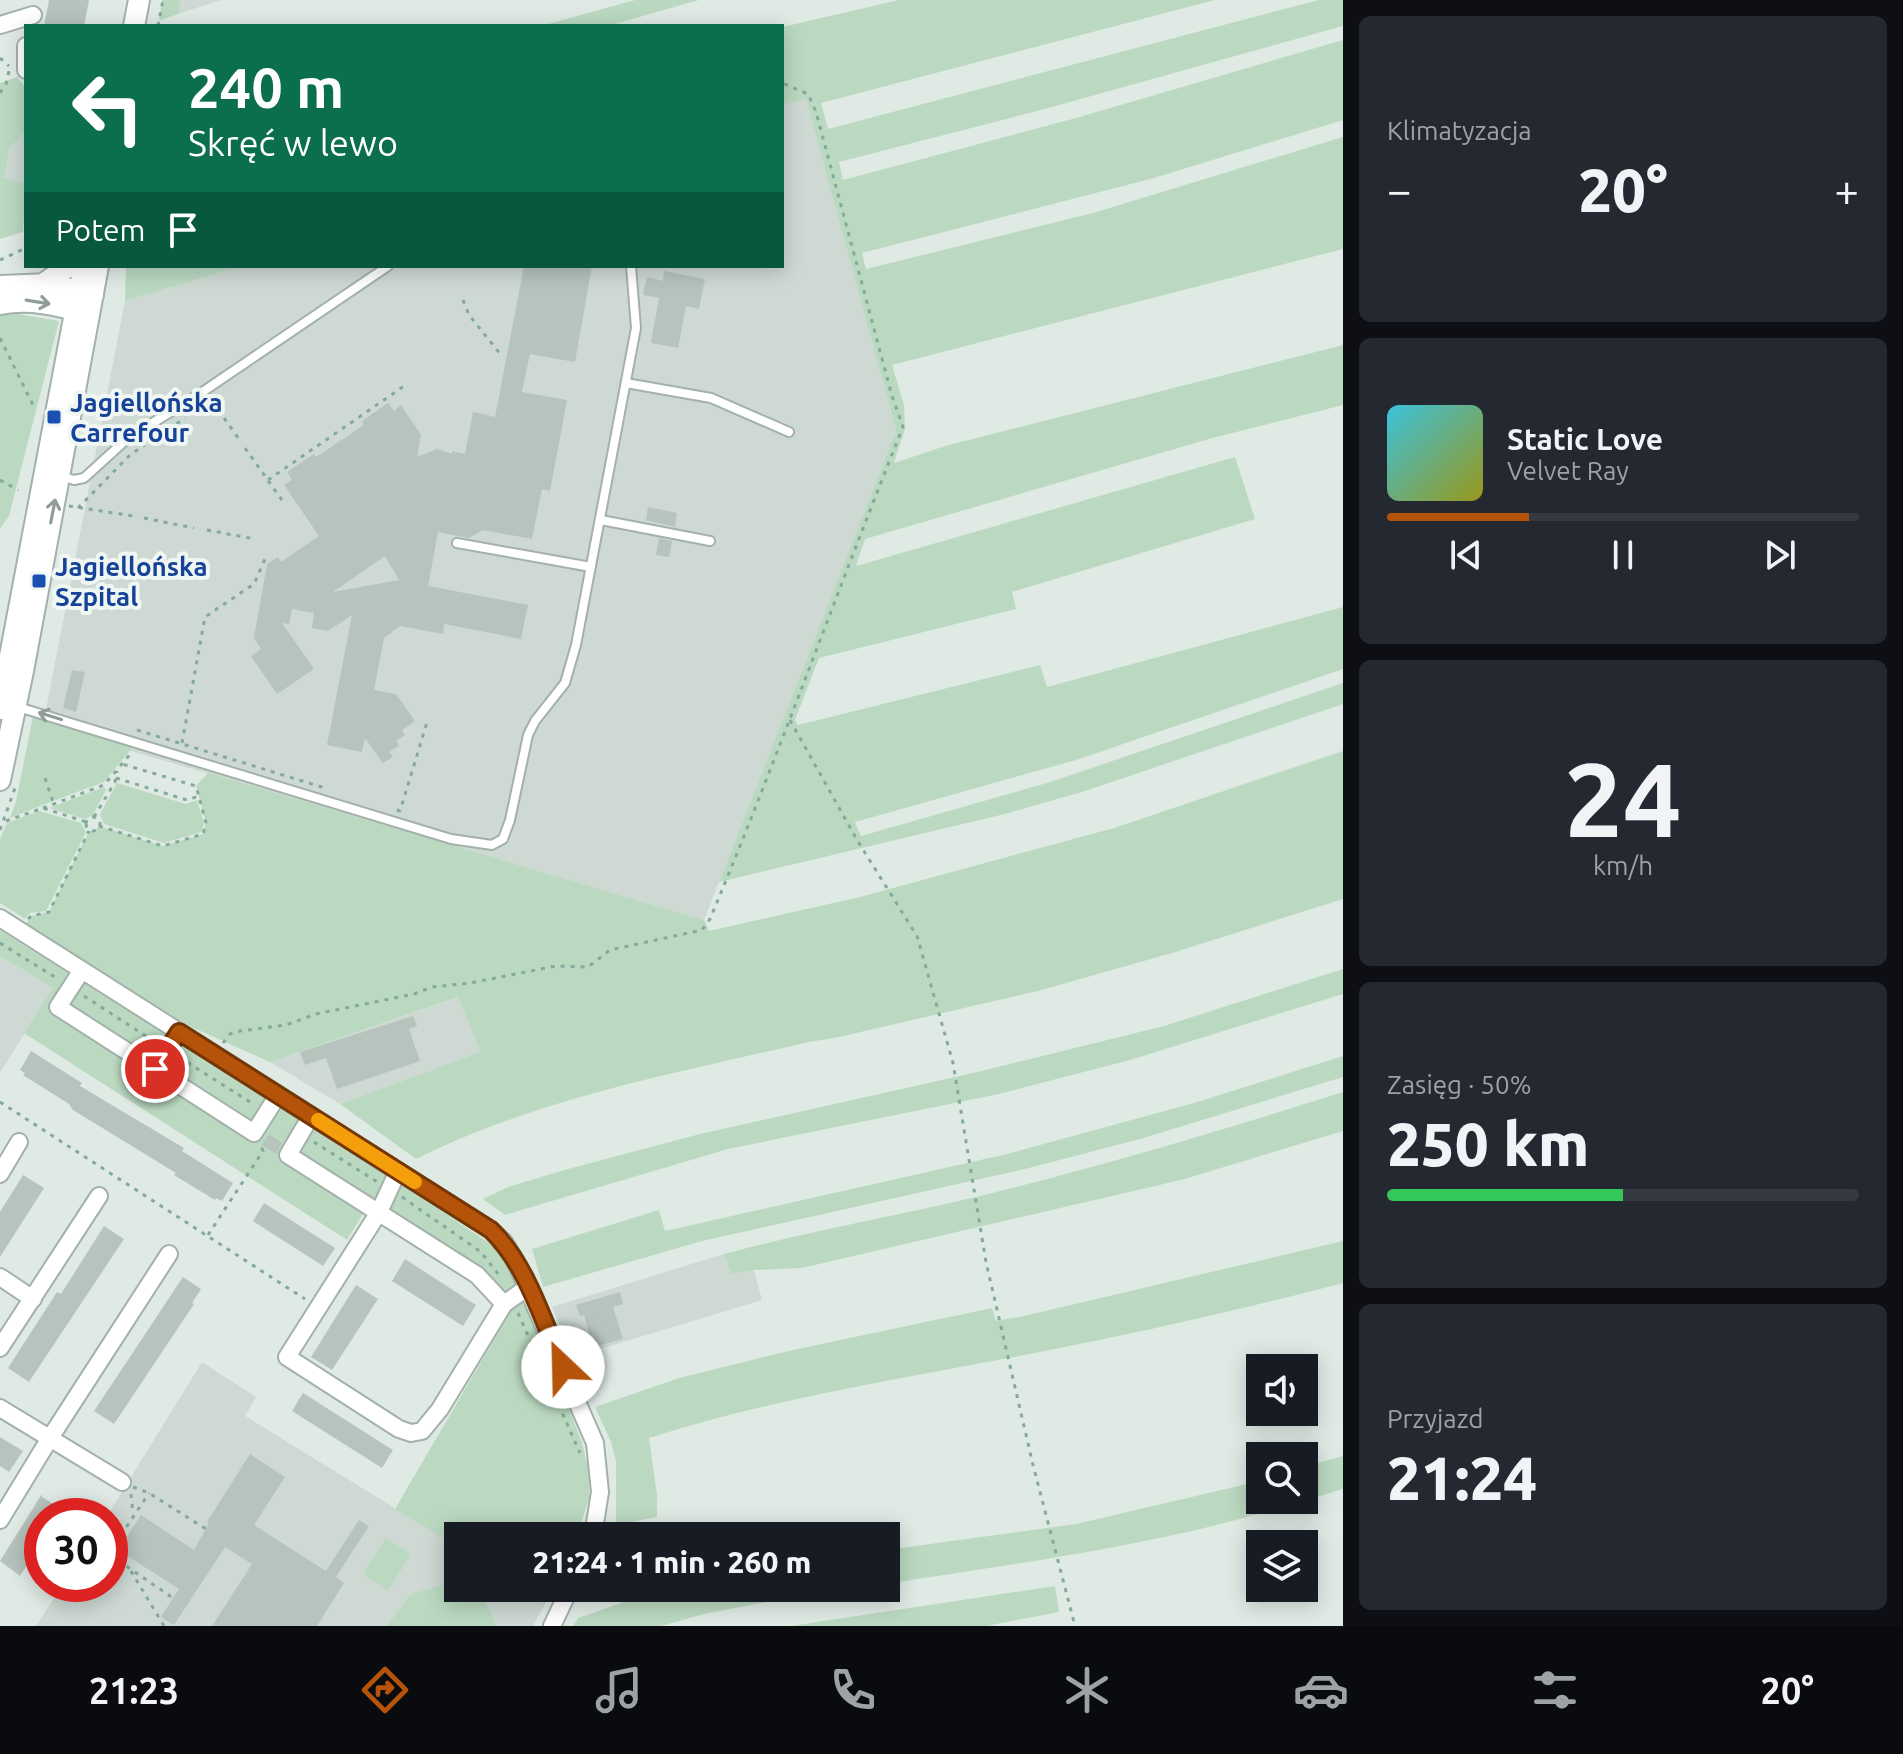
<!DOCTYPE html>
<html lang="pl">
<head>
<meta charset="utf-8">
<style>
	body { margin:0; font-family:Ubuntu,sans-serif; background:#242831; color:#f1f3f6; height:100vh; display:flex; flex-direction:column; font-size:30px; white-space:nowrap }
	* { box-sizing:border-box; margin:0 }
	p { font-size:26px; color:#9ea1a6 }
	.icon { flex:none; width:44px; height:44px; fill:none; stroke:currentColor; stroke-width:2; stroke-linecap:round; stroke-linejoin:round }
	.map { position:relative; flex:1; overflow:hidden }
	.panel { display:flex; flex-direction:column; gap:16px; padding:16px; background:#0d0f14; width:560px }
	.panel>* { flex:none }
	.guide { position:absolute; left:24px; top:24px; width:760px; height:244px; border-radius:0px; box-shadow:0 4px 20px #0003; background:#0b6e4f; color:#fff; overflow:hidden }
	.buttons { position:absolute; left:1246px; top:1354px; display:grid; gap:16px }
	.buttons a { display:grid; place-items:center; width:72px; height:72px; border-radius:0px; background:#171b24; box-shadow:0 4px 20px #0003; font-size:40px }
	.speed { position:absolute; left:24px; top:1498px; display:flex; gap:16px; font-size:40px; font-weight:700; text-align:center }
	.speed>* { display:grid; place-content:center; width:104px; height:104px; border-radius:50%; background:#171b24; box-shadow:0 4px 20px #0003; line-height:1 }
	.speed .limit { border:12px solid #d22; background:#fff; color:#111 }
	.pin { position:absolute; display:grid; place-items:center; width:68px; height:68px; color:#fff; margin:-34px; border:4px solid #fff; border-radius:50%; box-shadow:0 2px 8px #0007 }
	.me { position:absolute; width:88px; margin:-44px; rotate:336deg; stroke-linejoin:round; filter:drop-shadow(0 0 6px #0008) }
	.turn { display:flex; align-items:center; gap:28px; height:168px; padding:0 32px; font-size:36px }
	.turn .icon { width:104px; height:104px; stroke-width:2.5 }
	.turn b { display:block; font-size:56px; line-height:68px }
	.then { display:flex; align-items:center; height:76px; padding:0 32px; background:#0003; gap:16px; font-size:30px }
	.big { font-size:60px; font-weight:800; line-height:1.1 }
	.panel .card { flex:1; display:flex; flex-direction:column; justify-content:center; gap:12px; min-width:0; padding:0 28px; border-radius:12px; background:#242831 }
	.panel .dial { align-items:center; gap:0 }
	.dial b { font-size:104px; line-height:1 }
	.song { display:flex; align-items:center; gap:24px }
	.cover { width:96px; height:96px; border-radius:12px; background:linear-gradient(135deg,hsl(190 70% 55%),hsl(60 70% 35%)) }
	.played { height:8px; border-radius:4px; background:linear-gradient(90deg,#b45309 30%,#363941 30%) }
	.keys { display:flex; justify-content:space-around; direction:ltr }
	.heat { display:flex; justify-content:space-between; align-items:center; font-size:44px; direction:ltr }
	.charge { height:12px; border-radius:6px; background:linear-gradient(90deg,#34c759 50%,#363941 0) }
	.trip { position:absolute; left:444px; top:1522px; width:456px; height:80px; border-radius:0px; background:#171b24; box-shadow:0 4px 20px #0003; font-weight:800; line-height:80px; text-align:center }
	.tabs { display:flex; height:128px; justify-content:space-around; align-items:center; background:#090b0e; color:#9ea1a6 }
	.tabs .icon { width:56px; height:56px }
	.tabs .active { color:#b45309 }
	.tabs b { font-size:36px; color:#f1f3f6 }
	main { display:flex; flex:1; min-height:0 }
	.map>svg:first-child { display:block }
	.built { fill:#ced9d3 }
	.green { fill:#bbd9c1 }
	.building { fill:#b6c4bd; fill-rule:evenodd }
	.lines { fill:none; stroke-linecap:round; stroke-linejoin:round }
	.service-casing { stroke:#a3b1ab; stroke-width:12 }
	.minor-casing { stroke:#a3b1ab; stroke-width:20 }
	.tertiary-casing { stroke:#a3b1ab; stroke-width:24 }
	.path { stroke:#83aa9b; stroke-width:3; stroke-dasharray:4 6; stroke-linecap:butt }
	.service { stroke:#fff; stroke-width:8 }
	.minor { stroke:#fff; stroke-width:16 }
	.tertiary { stroke:#fff; stroke-width:20 }
	.oneway { stroke:#909c98 }
	.route-casing { stroke:#753606; stroke-width:20 }
	.route { stroke:#b45309; stroke-width:14 }
	.slow { stroke:#f59e0b; stroke-width:14 }
	.transit-dot { fill:#1a4fb4; stroke:#f0f7f3; stroke-width:3 }
	.labels { text-anchor:middle; dominant-baseline:central; stroke-width:8; stroke-linejoin:round; paint-order:stroke }
	.transit-label { font-size:26px; font-weight:bold; fill:#164399; stroke:#f0f7f3; text-anchor:start }
</style>
</head>
<body>
<main>
<div class="map">
<svg width="1343" height="1626" viewBox="0 0 1343 1626">
	<rect width="100%" height="100%" fill="#e0eae5"/>
	<!-- built -->
	<path class="built" d="M181,0H221L178,14Z
		M806,98L896,431L704,920L43,725L125,301L242,266H782V105Z
		M26,130V184L4,179L10,148Z
		M0,956L53,988L0,1073Z
		M459,997L482,1052L340,1104L270,1062Z
		M724,1254L731,1274L754,1270L762,1300L574,1357L552,1307Z
		M202,1362L256,1397L245,1416L458,1547V1588H527L547,1600L533,1626H36L63,1584H110V1516H107Z"/>
	<!-- green -->
	<path class="green" d="M162,0H181L178,14L159,21Z
		M635,0H699L608,26H541Z
		M899,0H1215L821,103L828,129L1319,0H1343V26L1041,110L839,162L843,180L1076,118L1343,40V120L1154,178L862,253L866,269L1093,213L1343,137V249L892,365L904,405L905,429L894,463L945,446L1343,345V405L1209,439L865,539L856,566L1235,457L1255,519L1012,592L1016,609L819,658L795,720L798,725L1040,665L1047,687L1343,607V669L1076,760L855,822L861,836L1047,783L1343,683V704L1082,792L1005,814L719,882L896,431L806,99L782,105V27Z
		M17,77L26,88V130L10,148L4,178L26,184L23,232L0,239V83Z
		M126,266H242L125,301Z
		M6,312L59,321L9,516L0,529V313Z
		M33,716L133,747L104,782L56,800L53,798V801L10,818L16,801Z
		M1343,751V899L1172,953L1038,991L839,1037L809,1042C677,1073 538,1098 416,1159L340,1104L481,1052L458,997L270,1062L189,1026L26,924L31,916L49,912L89,831H94L99,826L163,846L203,834L206,823L196,786L208,773L704,920L709,931L860,897L1114,828Z
		M117,783L186,804L197,800L204,824L201,832L164,843L104,824L100,814Z
		M104,787L106,790L93,815L85,819L49,808Z
		M39,811L81,823L86,832L46,911L30,913L25,919L0,903V839L7,823Z
		M0,930L376,1167L492,1245L514,1274L582,1442L589,1473V1498L577,1536H458V1547L395,1509L509,1314L473,1278L364,1212L347,1240L24,1033L53,988L0,956Z
		M1343,969V994L1130,1060L999,1094L728,1149L505,1215L483,1199L508,1187L568,1169L700,1134L982,1071L1164,1026Z
		M1343,1056V1077L1140,1139L1025,1169L702,1241L543,1287L532,1249L659,1210L665,1231L1007,1154L1194,1103Z
		M1343,1092V1131L1181,1180L802,1268L754,1270L731,1274L724,1254C798,1234 874,1220 950,1203C1083,1172 1213,1133 1343,1092Z
		M1343,1241V1283C1241,1310 1138,1333 1035,1353C905,1378 775,1398 649,1438L657,1495V1517L616,1525V1461L611,1442L595,1407L679,1378L793,1350L992,1308L996,1321L1024,1316Z
		M1343,1456V1489C1300,1502 1257,1515 1213,1526C1105,1552 995,1567 886,1584V1550L1076,1524L1260,1481V1500H1304V1467Z
		M386,1538L411,1554L388,1591L363,1574Z
		M449,1583L458,1586V1588C479,1588 491,1608 496,1626H387L411,1594Z
		M1055,1586L1059,1612L986,1626H791Z
		M676,1588H857L767,1602L704,1614L661,1626H573L578,1618L630,1600Z"/>
	<!-- building -->
	<path class="building" d="M49,0H89L84,26H44Z
		M524,266H592L575,362L530,354L522,392L567,400L550,491L542,489L532,539L483,530L469,538L438,532L428,586L528,605L521,639L444,624L443,634L400,626L384,638L374,690L396,694L415,721L402,730L405,735L396,741L399,746L389,752L393,757L383,763L365,738L362,752L327,745L352,615L328,631L312,628L314,613L292,609L289,624L282,623L314,669L277,694L251,656L261,649L254,638L267,564L278,557L281,562L319,536L284,485L292,480L287,472L314,454L316,457L364,425L362,421L388,403L394,411L401,405L421,435L417,457L437,449L452,454V451L465,454L473,412L495,417ZM385,556L399,580L333,592Z
		M664,271L705,279L699,309L686,306L678,348L651,343L659,298L643,295L645,285L647,277L663,281Z
		M648,507L677,513L675,527L646,520Z
		M659,538L672,541L669,557L656,555Z
		M72,670L85,672L76,712L63,708Z
		M413,1016L417,1026L409,1029L420,1061L337,1089L326,1058L305,1065L300,1052Z
		M31,1051L82,1083L80,1086L184,1148L182,1151L233,1183L222,1201L216,1198L215,1200L174,1175L176,1173L73,1110L69,1104L23,1075L25,1073L20,1070Z
		M269,1134L282,1143L276,1154L262,1145Z
		M23,1175L44,1188L0,1257V1212Z
		M264,1203L335,1248L323,1266L253,1221Z
		M104,1226L124,1239L29,1382L8,1368L57,1292L61,1294Z
		M405,1259L476,1305L463,1326L392,1281Z
		M183,1277L201,1289L192,1303L194,1304L114,1424L94,1411Z
		M356,1285L378,1299L332,1370L311,1357Z
		M620,1292L623,1304L613,1307L623,1339L593,1347L584,1315L580,1316L576,1305Z
		M303,1393L393,1450L382,1468L292,1411Z
		M0,1437L23,1451L9,1472L0,1466Z
		M250,1454L285,1477L254,1525L326,1571L359,1520L369,1526L336,1577L344,1583L317,1626H212L252,1564L225,1547L174,1625L161,1617L179,1589L118,1550L141,1515L194,1550L209,1523L207,1522Z
		M42,1494V1497L73,1516H42V1541L20,1576L0,1561Z"/>
	<g class="lines">
		<!-- service casing -->
		<g class="service-casing">
			<path id="service" d="M626,383L711,398L789,432
				M61,476L74,480L84,478L128,438L195,397L388,266
				M601,520L710,541
				M457,543L591,567
				M18,707L451,839L492,845L503,839L510,820L528,735L535,721L565,683L576,645L636,328L631,266"/>
		</g>
		<!-- minor casing -->
		<g class="minor-casing">
			<path id="minor" d="M0,25L33,15
				M26,46V70
				M0,918L491,1230L504,1242L515,1260L595,1443L600,1492L593,1536
				M82,970L58,1007L254,1133L278,1095
				M155,1069L179,1032
				M311,1116L288,1155L477,1275L504,1304
				M398,1171L379,1212L287,1357L399,1429L411,1433L422,1431L440,1409L504,1304L528,1287
				M0,1174L19,1142
				M0,1277L33,1299
				M0,1348L99,1196
				M0,1408L122,1482
				M0,1520L50,1438L169,1254
				M552,1626L570,1588"/>
		</g>
		<!-- tertiary casing -->
		<g class="tertiary-casing">
			<path id="tertiary" d="M134,26L139,0
				M43,284L69,266
				M0,286L50,284L93,295
				M0,304C30,298 57,305 86,313
				M0,709L82,276
				M0,780L23,671L98,266"/>
		</g>
		<!-- path -->
		<path class="path" d="M158,26L163,0
			M0,58L9,66
			M0,93L6,84L10,67
			M0,260L26,248
			M463,300L469,315L501,355
			M0,338L33,405
			M211,400L218,409
			M224,418L239,439
			M160,435L185,418
			M245,448L284,503
			M0,480L18,490
			M268,480L407,384
			M69,506L133,516
			M78,508L130,455L145,445
			M144,518L194,528
			M207,530L255,539
			M790,720L857,840L917,936L953,1063L986,1262L1033,1465L1075,1626
			M137,730L325,788
			M182,743L205,617L254,584L265,559L269,557
			M45,778L54,804
			M116,778L187,800L199,796
			M43,808L104,785L132,752
			M397,810L400,811L428,719
			M86 824a7 7 0 1 1 14 0a7 7 0 1 1-14 0Z
			M94,817L115,782L117,771
			M6,821L43,808L86,822
			M99,826L163,846L203,834L206,823L196,786L122,764
			M0,830L15,788
			M28,919L31,916L49,912L89,831
			M0,943L58,979
			M84,996L155,1042
			M223,1043L230,1034L240,1031L286,1025L316,1014L414,994L432,987L470,983L556,966L588,967L610,950L702,930L710,919C778,757 837,591 903,427L892,396L816,112L808,94L782,83
			M179,1057L253,1104
			M0,1102L305,1299
			M314,1142L379,1183
			M402,1197L481,1252L498,1274
			M208,1235L263,1151L260,1144
			M518,1313L580,1453
			M133,1487L149,1493L206,1529
			M131,1494L133,1514
			M110,1552L149,1493
			M110,1555L173,1598
			M131,1571L164,1626"/>
		<!-- service -->
		<use href="#service" class="service"/>
		<!-- minor -->
		<use href="#minor" class="minor"/>
		<!-- tertiary -->
		<use href="#tertiary" class="tertiary"/>
	</g>
	<!-- one-way arrows -->
	<defs><path id="oneway-shaft" d="M-6 0H5M1.5-3L5.5 0L1.5 3" fill="none" stroke-width="1.6" stroke-linecap="round" stroke-linejoin="round" transform="scale(2)"/></defs>
	<g class="oneway">
		<use href="#oneway-shaft" transform="translate(38 302) rotate(9)"/>
		<use href="#oneway-shaft" transform="translate(53 511) rotate(-79)"/>
		<use href="#oneway-shaft" transform="translate(50 716) rotate(-163)"/>
	</g>
	<g class="lines">
		<!-- route casing -->
		<g class="route-casing">
			<path id="route" d="M155,1069L179,1032L491,1230C527,1265 543,1321 563,1367"/>
		</g>
		<!-- route -->
		<use href="#route" class="route"/>
		<!-- slow -->
		<path class="slow" d="M318,1120L415,1182"/>
	</g>
	<!-- markers -->
	<g class="transit-dot">
		<rect x="46" y="409" width="16" height="16" rx="4"/>
		<rect x="31" y="573" width="16" height="16" rx="4"/>
	</g>
	<g class="labels">
		<!-- transit labels -->
		<g class="transit-label">
			<text x="70" y="402">Jagiellońska<tspan x="70" dy="30">Carrefour</tspan></text>
			<text x="55" y="566">Jagiellońska<tspan x="55" dy="30">Szpital</tspan></text>
		</g>
	</g>
</svg>
<div class="buttons">
<a><svg class="icon" aria-label="sound" viewBox="0 0 24 24"><path d="M4 9h4l5-4v14l-5-4H4zM17 9q2 3 0 6"/></svg></a>
<a><svg class="icon" aria-label="search" viewBox="0 0 24 24"><circle cx="10" cy="10" r="6"/><path d="M15 15l6 6"/></svg></a>
<a><svg class="icon" aria-label="layers" viewBox="0 0 24 24"><path d="M12 4l9 5-9 5-9-5zM3 14l9 5 9-5"/></svg></a>
</div>
<div class="speed"><div class="limit">30</div></div>
<div class="pin" style="left:155px;top:1069px;background:#d93025"><svg class="icon" aria-label="arrive" viewBox="0 0 24 24"><path d="M6 21V4h12l-3 4 3 4H6"/></svg></div>
<svg class="me" style="left:563px;top:1367px" viewBox="-20 -20 40 40"><circle r="19" fill="#fff"/><path d="M0-13L10 11 0 6-10 11z" fill="#b45309"/></svg>
<div class="trip">21:24 · 1 min · 260 m</div>
<div class="guide">
<div class="turn"><svg class="icon" aria-label="left" viewBox="0 0 24 24"><path d="M17 20v-9H6M10 6l-5 5 5 5"/></svg><div><b>240 m</b>Skręć w lewo</div></div>
<div class="then">Potem<svg class="icon" aria-label="arrive" viewBox="0 0 24 24"><path d="M6 21V4h12l-3 4 3 4H6"/></svg></div>
</div>
</div>
<section class="panel">
<div class="card"><p>Klimatyzacja</p>
<div class="heat"><a>−</a><b class="big">20°</b><a>+</a></div>
</div>
<div class="card">
<div class="song"><i class="cover"></i><div><b>Static Love</b><p>Velvet Ray</p></div></div>
<div class="played"></div>
<div class="keys"><svg class="icon" aria-label="previous" viewBox="0 0 24 24"><path d="M18 5L8 12l10 7zM5 5v14"/></svg><svg class="icon" aria-label="pause" viewBox="0 0 24 24"><path d="M8 5v14M16 5v14"/></svg><svg class="icon" aria-label="next" viewBox="0 0 24 24"><path d="M6 5l10 7-10 7zM19 5v14"/></svg></div>
</div>
<div class="card dial"><b>24</b><p>km/h</p></div>
<div class="card"><p>Zasięg · 50%</p><b class="big">250 km</b><div class="charge"></div></div>
<div class="card"><p>Przyjazd</p><b class="big">21:24</b></div>
</section>
</main>
<nav class="tabs">
<b>21:23</b>
<svg class="icon active" aria-label="directions" viewBox="0 0 24 24"><path d="M12 3l9 9-9 9-9-9zM9 14v-3h6M13 9l2 2-2 2"/></svg>
<svg class="icon" aria-label="music" viewBox="0 0 24 24"><path d="M9 18V5l10-2v13"/><circle cx="6" cy="18" r="3"/><circle cx="16" cy="16" r="3"/></svg>
<svg class="icon" aria-label="phone" viewBox="0 0 24 24"><path d="M5 4h4l2 5-3 2q2 4 5 5l2-3 5 2v4C11 20 4 13 5 4z"/></svg>
<svg class="icon" aria-label="climate" viewBox="0 0 24 24"><path d="M12 3v18M4 7l16 10M4 17L20 7"/></svg>
<svg class="icon" aria-label="car" viewBox="0 0 24 24"><path d="M5 17H2v-5l4-1 3-4h7l3 4 3 1v5h-3M9 17h6M6 11h13"/><circle cx="7" cy="17" r="2"/><circle cx="17" cy="17" r="2"/></svg>
<svg class="icon" aria-label="filters" viewBox="0 0 24 24"><path d="M4 7h16M4 17h16"/><circle cx="9" cy="7" r="2"/><circle cx="15" cy="17" r="2"/></svg>
<b>20°</b>
</nav>
</body>
</html>
